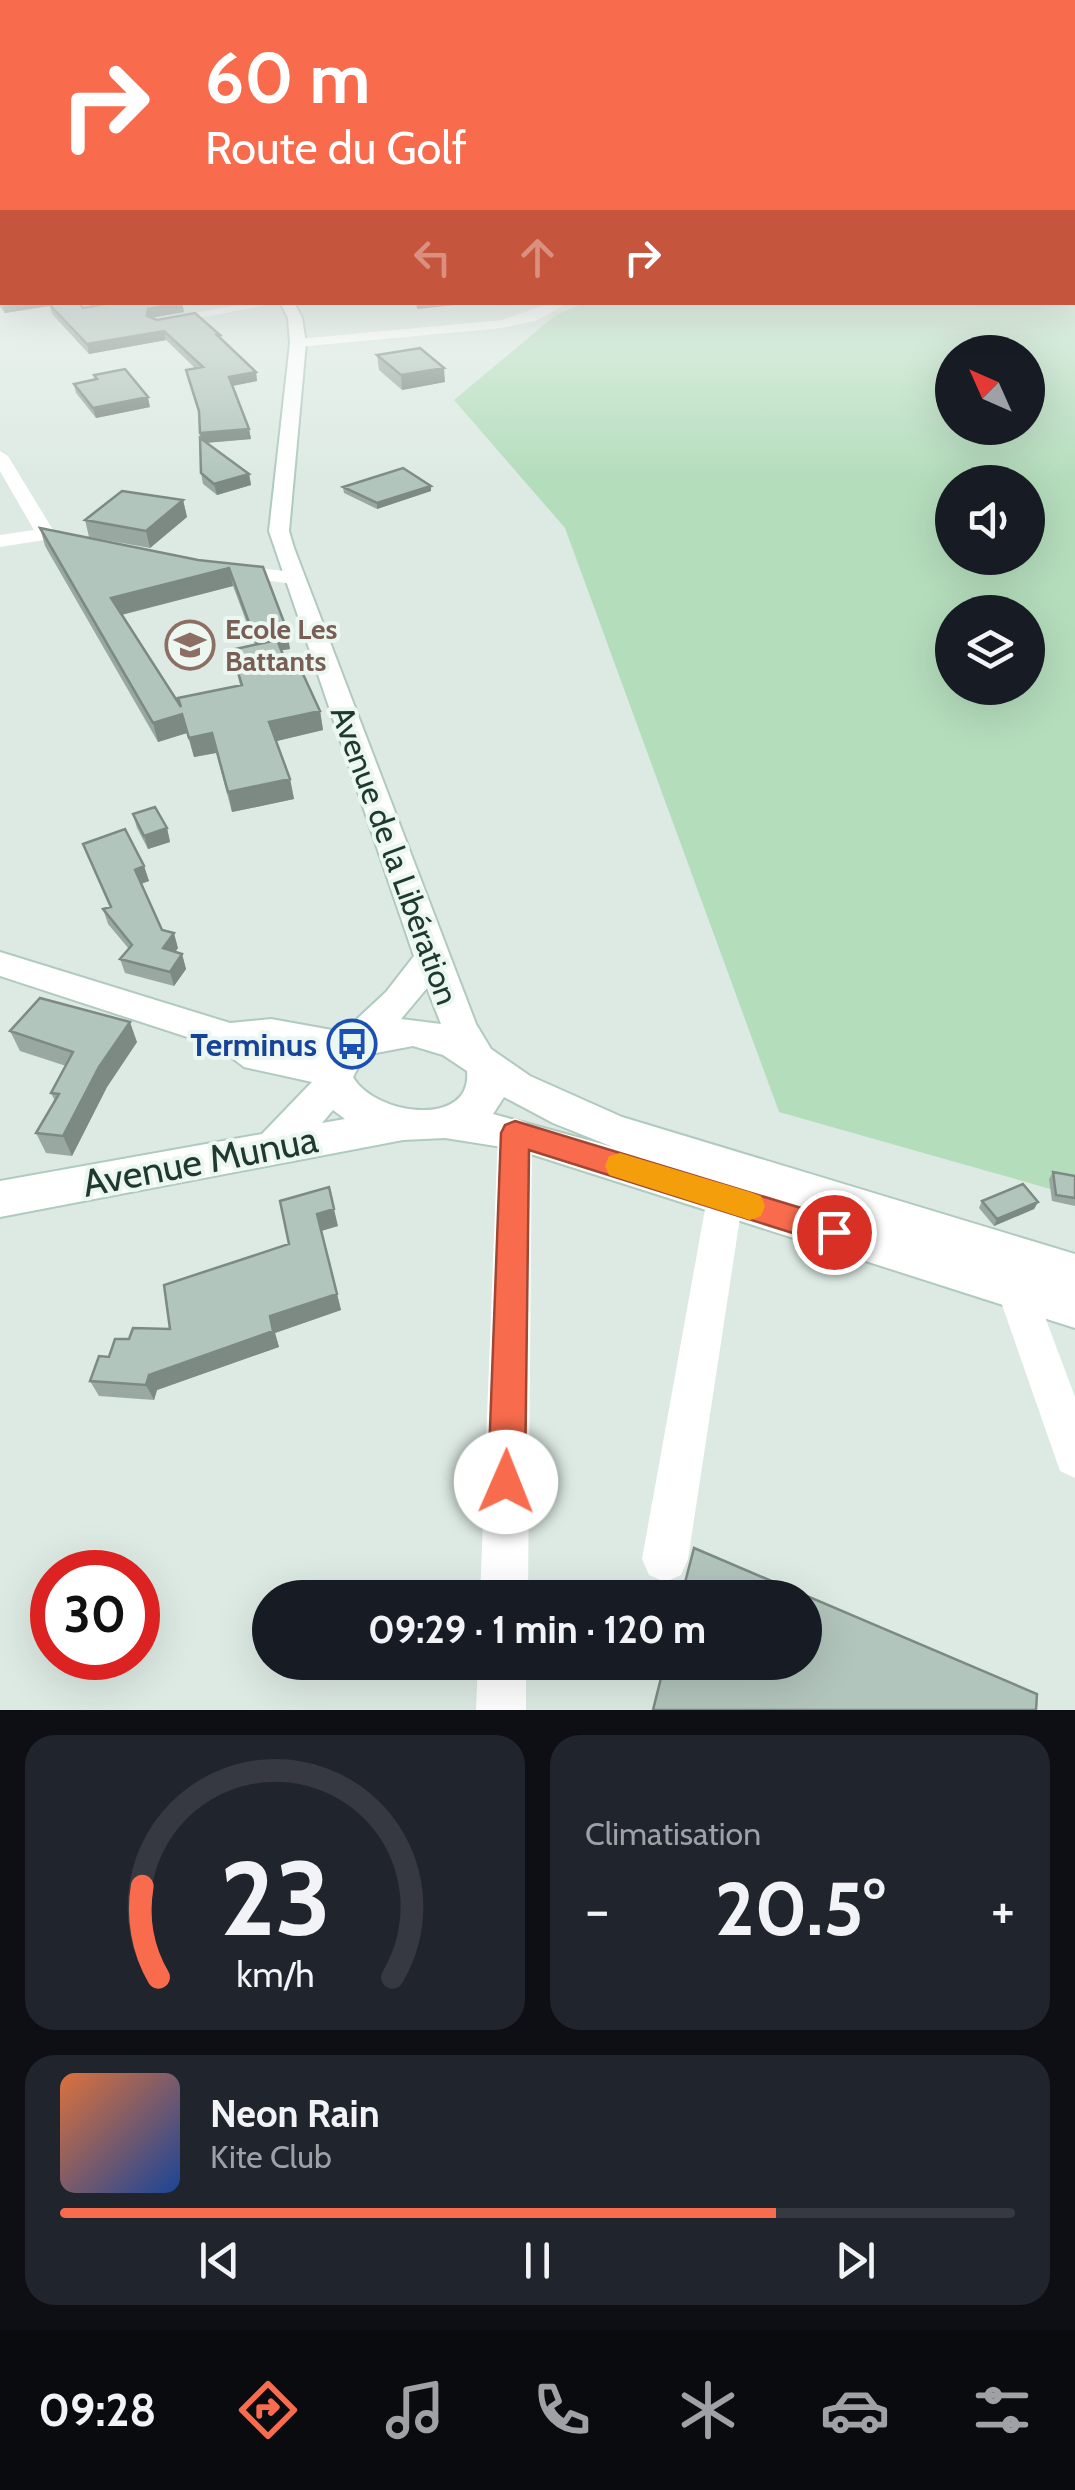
<!DOCTYPE html>
<html lang="fr">
<head>
<meta charset="utf-8">
<style>
	body { margin:0; font-family:Cabin,sans-serif; background:#20242c; color:#f1f3f6; height:100vh; display:flex; flex-direction:column; font-size:38px; white-space:nowrap }
	* { box-sizing:border-box; margin:0 }
	p { font-size:32px; color:#9ea1a6 }
	.icon { flex:none; width:55px; height:55px; fill:none; stroke:currentColor; stroke-width:2; stroke-linecap:round; stroke-linejoin:round }
	.map { position:relative; height:1710px; overflow:hidden }
	.sheet { display:flex; flex-direction:column; gap:25px; padding:25px; background:#0d0f14; flex:1 }
	.sheet>* { flex:none }
	.guide { position:absolute; left:0px; top:0px; width:1075px; height:305px; box-shadow:0 10px 40px #0002; background:#f86b4d; color:#fff; overflow:hidden }
	.needle { width:65px; rotate:315deg }
	.fabs { position:absolute; left:935px; top:335px; display:grid; gap:20px }
	.fabs a { display:grid; place-items:center; width:110px; height:110px; border-radius:50%; background:#171b24; box-shadow:0 10px 40px #0002; font-size:50px }
	.speed { position:absolute; left:30px; top:1550px; display:flex; gap:20px; font-size:50px; font-weight:700; text-align:center }
	.speed>* { display:grid; place-content:center; width:130px; height:130px; border-radius:50%; background:#171b24; box-shadow:0 10px 40px #0002; line-height:1 }
	.speed .limit { border:15px solid #d22; background:#fff; color:#111 }
	.pin { position:absolute; display:grid; place-items:center; width:85px; height:85px; color:#fff; margin:-42px; border:5px solid #fff; border-radius:50%; box-shadow:0 2px 10px #0007 }
	.me { position:absolute; width:110px; margin:-55px; rotate:1deg; stroke-linejoin:round; filter:drop-shadow(0 0 8px #0008) }
	.turn { display:flex; align-items:center; gap:35px; height:210px; padding:0 40px; font-size:45px }
	.turn .icon { width:130px; height:130px; stroke-width:2.5 }
	.turn b { display:block; font-size:70px; line-height:85px }
	.lanes { display:flex; align-items:center; height:95px; padding:0 40px; background:#0003; justify-content:center; gap:50px; direction:ltr }
	.lanes .off { opacity:.35 }
	.big { font-size:75px; font-weight:800; line-height:1.1 }
	.sheet .widget { flex:1; display:flex; flex-direction:column; justify-content:center; gap:15px; min-width:0; padding:0 35px; border-radius:30px; background:#20242c }
	.sheet .dial { align-items:center; gap:0 }
	.dial svg { height:260px; overflow:visible; fill:none; stroke:#363941; stroke-width:7; stroke-linecap:round; text-anchor:middle }
	.dial text { fill:#f1f3f6; stroke:none }
	.song { display:flex; align-items:center; gap:30px }
	.cover { width:120px; height:120px; border-radius:15px; background:linear-gradient(135deg,hsl(20 70% 55%),hsl(220 70% 35%)) }
	.played { height:10px; border-radius:5px; background:linear-gradient(90deg,#f86b4d 75%,#363941 75%) }
	.keys { display:flex; justify-content:space-around; direction:ltr }
	.heat { display:flex; justify-content:space-between; align-items:center; font-size:55px; direction:ltr }
	.sheet .tiles { flex:1; display:grid; gap:25px; grid-template-columns:1fr 1fr }
	.widget:last-child { grid-column:span 2 }
	.trip { position:absolute; left:252px; top:1580px; width:570px; height:100px; border-radius:50px; background:#171b24; box-shadow:0 10px 40px #0002; font-weight:800; line-height:100px; text-align:center }
	.tab-bar { display:flex; height:160px; justify-content:space-around; align-items:center; background:#090b0e; color:#9ea1a6 }
	.tab-bar .icon { width:70px; height:70px }
	.tab-bar .selected { color:#f86b4d }
	.tab-bar b { font-size:45px; color:#f1f3f6 }
	.map>svg:first-child { display:block }
	.green { fill:#b4ddbc; fill-rule:evenodd }
	.lines { fill:none; stroke-linecap:round; stroke-linejoin:round }
	.secondary-casing { stroke:#b0cabf; stroke-width:4 }
	.street { fill:#fff; fill-rule:evenodd }
	.secondary { fill:#fff; fill-rule:evenodd }
	.wall { fill:#99a9a2; fill-rule:evenodd }
	.shaded-wall { fill:#7d8a84 }
	.building { fill:#b2c5bc; stroke:#7d8a84; stroke-width:2.5 }
	.route { fill:#f86b4d; stroke:#a14632; stroke-width:2.5 }
	.slow { fill:#f59e0b }
	.labels { text-anchor:middle; dominant-baseline:central; stroke-width:8; stroke-linejoin:round; paint-order:stroke }
	.far-education-label { font-size:28px; font-weight:bold; fill:#785e54; stroke:#edf7f1; text-anchor:start }
	.street-label { font-size:32px; fill:#1e3a30; stroke:#edf7f1 }
	.transit-label { font-size:32px; font-weight:bold; fill:#164399; stroke:#edf7f1; text-anchor:end }
	.near-street-label { font-size:38px; fill:#1e3a30; stroke:#edf7f1 }
</style>
</head>
<body>
<div class="map">
<svg width="1075" height="1710" viewBox="0 0 1075 1710">
	<rect width="100%" height="100%" fill="#ddeae3"/>
	<!-- green -->
	<path class="green" d="M1072,239H1075V1196L779,1112L565,528L454,400L556,315L584,303L1072,302ZM952,352H1028V428H952ZM952,482H1028V558H952ZM952,612H1028V688H952Z"/>
	<g class="lines">
		<!-- secondary casing -->
		<g class="secondary-casing">
			<path id="secondary" d="M280,302H294L302,318L306,343L289,531L294,548L476,1024L491,1049L530,1076L622,1117L1075,1254V1328L515,1149L445,1138L403,1140L0,1217V1181L262,1134L312,1082L244,1067L218,1047L0,976V952L230,1023L271,1019L343,1032L386,992L414,956L269,531L290,343L288,318ZM427,988L441,1024L401,1019ZM413,1046L443,1055L467,1071C473,1128 375,1116 353,1077L365,1055ZM504,1097L553,1123L613,1147L493,1114ZM333,1110L345,1119L322,1123Z"/>
		</g>
		<!-- street -->
		<path class="street" d="M251,302H284L161,325L154,321Z
			M553,302H571L535,321L502,328L298,347L291,343L298,339L502,320Z
			M0,451L8,456L53,530L78,542V550H64L44,540L0,547V535L34,530L0,471Z
			M232,565L293,572L303,578L293,584L225,575V567Z
			M515,1118L527,1123L532,1133L528,1598H480L498,1133L503,1123Z
			M725,1182L738,1187L743,1198L688,1559L681,1575L665,1582L649,1575L642,1559L707,1198L712,1187Z
			M1012,1261L1026,1266L1075,1397V1478L1060,1471L993,1279L998,1266Z
			M478,1662H526V1710H476Z"/>
		<!-- secondary -->
		<use href="#secondary" class="secondary"/>
	</g>
	<!-- wall -->
	<path class="wall" d="M0,239H2V302H78L83,308L117,302H182L184,312L152,318L157,320L195,313L220,335L221,339L256,372L257,381L233,386L249,429L251,439L207,443L249,474L251,485L217,495L203,484L201,473L199,415L186,370L196,369L166,340L89,354L52,314L50,306L5,313L0,307V287H2V282H0Z
		M377,355L445,382L402,390L379,370Z
		M94,375L150,407L96,418L76,393L74,384L95,380Z
		M431,486V491L377,509L344,493L343,487Z
		M183,500L187,517L150,548L89,537L85,520Z
		M40,528L198,560L263,567L290,649L282,650L291,674L320,711L323,730L276,741L290,779L294,799L232,812L216,753L194,757L187,733L158,742L45,546ZM233,586L255,645L231,650L240,685L181,707L122,615Z
		M133,814L167,828L170,842L148,849L137,828Z
		M83,844L144,866L149,881L141,884L162,930L178,948L175,952L182,954L186,969L174,986L125,973L120,959L129,949L108,924L103,909L110,907Z
		M10,1031L137,1042L107,1087L72,1156L46,1153L36,1133L55,1101L51,1093L66,1066L20,1051Z
		M1053,1172L1075,1176V1206L1052,1201L1049,1179Z
		M280,1201L338,1226L321,1231L341,1310L275,1333L279,1347L157,1390L154,1400L99,1396L90,1381L109,1357L129,1339L170,1329L289,1244Z
		M982,1201L1038,1202L1034,1209L994,1226L979,1208Z
		M530,1662H562V1666L530,1664Z"/>
	<!-- shaded-wall -->
	<path class="shaded-wall" d="M10,302H59L60,304L5,313L2,304Z
		M416,302H484L417,309Z
		M182,303L184,312L150,318L147,316L148,309Z
		M164,331L166,340L89,354L87,344Z
		M444,368L445,382L402,390L401,375Z
		M256,372L257,381L231,386L229,377Z
		M148,397L150,407L96,418L93,408Z
		M249,429L251,439L202,443L200,433Z
		M249,474L251,485L217,495L214,484Z
		M431,486V491L377,509V503Z
		M183,500L187,517L150,548L146,531Z
		M229,568L233,586L116,616L111,598Z
		M287,630L290,649L258,654L254,636Z
		M320,711L323,730L273,742L269,722Z
		M182,714L187,733L158,742L153,723Z
		M212,733L216,753L194,757L189,738Z
		M290,779L294,799L232,812L228,792Z
		M167,828L170,842L148,849L144,836Z
		M144,866L149,881L140,884L135,870Z
		M174,933L178,948L167,963L163,948Z
		M182,954L186,969L174,986L170,972Z
		M130,1022L137,1042L107,1087L72,1156L63,1136L99,1067Z
		M1038,1202L1034,1209L994,1226L997,1219Z
		M334,1209L338,1226L321,1231L317,1214Z
		M337,1294L341,1310L275,1333L279,1347L157,1390L154,1400L146,1385L149,1375L270,1316Z"/>
	<!-- building -->
	<path class="building" d="M0,239H2V302H10L2,304L0,301L2,274H0Z
		M64,302H78L83,308L117,302H182L148,309L147,316L157,320L195,313L220,335H217L256,372L229,377L249,429L200,433L199,411L186,370L203,367L164,331L87,344L50,305Z
		M420,348L444,368L401,375L377,355Z
		M125,369L148,397L93,408L74,384L97,379L94,375Z
		M200,438L249,474L214,484L201,473Z
		M403,468L431,486L377,503L343,487Z
		M122,491L183,500L146,531L85,520Z
		M40,528L198,560L263,567L287,630L254,636L229,568L111,598L181,707L178,698L242,685L231,650L277,640L291,674L302,672L320,711L269,722L290,779L228,792L212,733L189,738L182,714L153,723Z
		M155,807L167,828L144,836L133,814Z
		M125,829L144,866L135,870L162,930L174,933L163,948L182,954L170,972L120,959L132,945L103,909L111,907L83,844Z
		M40,998L130,1022L99,1067L63,1136L36,1133L59,1094L51,1093L73,1052L10,1031Z
		M1053,1172L1075,1176V1198L1056,1195Z
		M1023,1184L1038,1202L997,1219L982,1201Z
		M329,1187L334,1209L317,1214L337,1294L270,1316L273,1331L149,1375L146,1385L90,1381L99,1356L109,1357L115,1339H129L133,1328L170,1329L164,1285L289,1244L280,1201Z
		M694,1548L1037,1694L1036,1710H653L665,1662H805V1598H681Z"/>
	<!-- sky -->
	<linearGradient id="sky" x2="0" y2="1"><stop stop-color="#7fbedf"/><stop offset="0.5" stop-color="#f0f6f2"/><stop offset="1" stop-color="#f0f6f2" stop-opacity="0"/></linearGradient>
	<rect width="1075" height="479" fill="url(#sky)"/>
	<!-- route -->
	<path class="route" d="M515,1121L834,1218L845,1222L849,1232L845,1242L834,1246L529,1150L525,1482L519,1494L506,1500L494,1494L488,1482L501,1133L505,1125Z"/>
	<!-- slow -->
	<path class="slow" d="M620,1153L750,1192L761,1196L765,1206L761,1216L750,1220L609,1175L605,1166L609,1156Z"/>
	<!-- icons -->
	<defs>
		<g id="school-ring" transform="scale(2.5)"><circle r="9.5" fill="#edf7f1" stroke="#8d6e63" stroke-width="1.5"/><path d="M0-5L7-2L0 1L-7-2ZM-4 1L0 2.5L4 1V4Q0 6-4 4Z" fill="#8d6e63"/></g>
		<g id="bus-ring" transform="scale(2.5)"><circle r="9.5" fill="#edf7f1" stroke="#1a4fb4" stroke-width="1.5"/><path d="M-5-6H5V4H4V6H2V4H-2V6H-4V4H-5ZM-3.5-4V0h7V-4ZM-3.5 1.2v1.5H-2V1.2ZM2 1.2v1.5H3.5V1.2Z" fill="#1a4fb4"/></g>
	</defs>
	<g fill-rule="evenodd">
		<use href="#school-ring" x="190" y="645"/>
		<use href="#bus-ring" x="352" y="1044"/>
	</g>
	<g class="labels">
		<!-- far-education labels -->
		<g class="far-education-label">
			<text x="225" y="629">Ecole Les<tspan x="225" dy="32">Battants</tspan></text>
		</g>
		<!-- street labels -->
		<g class="street-label">
			<text transform="translate(395 855) rotate(70)">Avenue de la Libération</text>
		</g>
		<!-- transit labels -->
		<g class="transit-label">
			<text x="317" y="1044">Terminus</text>
		</g>
		<!-- near-street labels -->
		<g class="near-street-label">
			<text transform="translate(200 1161) rotate(-11)">Avenue Munua</text>
		</g>
	</g>
</svg>
<div class="fabs">
<a><svg class="needle" viewBox="-14 -14 28 28"><path d="M0-13l5 13h-10z" fill="#e53935"/><path d="M0 13l5-13h-10z" fill="#9ea1a6"/></svg></a>
<a><svg class="icon" aria-label="sound" viewBox="0 0 24 24"><path d="M4 9h4l5-4v14l-5-4H4zM17 9q2 3 0 6"/></svg></a>
<a><svg class="icon" aria-label="layers" viewBox="0 0 24 24"><path d="M12 4l9 5-9 5-9-5zM3 14l9 5 9-5"/></svg></a>
</div>
<div class="speed"><div class="limit">30</div></div>
<div class="pin" style="left:834px;top:1232px;background:#d93025"><svg class="icon" aria-label="arrive" viewBox="0 0 24 24"><path d="M6 21V4h12l-3 4 3 4H6"/></svg></div>
<svg class="me" style="left:506px;top:1482px" viewBox="-20 -20 40 40"><circle r="19" fill="#fff"/><path d="M0-13L10 11 0 6-10 11z" fill="#f86b4d"/></svg>
<div class="trip">09:29 · 1 min · 120 m</div>
<div class="guide">
<div class="turn"><svg class="icon" aria-label="right" viewBox="0 0 24 24"><path d="M7 20v-9h11M14 6l5 5-5 5"/></svg><div><b>60 m</b>Route du Golf</div></div>
<div class="lanes"><svg class="icon off" aria-label="left" viewBox="0 0 24 24"><path d="M17 20v-9H6M10 6l-5 5 5 5"/></svg><svg class="icon off" aria-label="ahead" viewBox="0 0 24 24"><path d="M12 20V5M6 11l6-6 6 6"/></svg><svg class="icon" aria-label="right" viewBox="0 0 24 24"><path d="M7 20v-9h11M14 6l5 5-5 5"/></svg></div>
</div>
</div>
<section class="sheet">
<div class="tiles">
<div class="widget dial"><svg viewBox="0 0 100 80">
<path d="M14 69A42 42 0 1 1 86 69"/>
<path d="M14 69A42 42 0 0 1 9 41" stroke="#f86b4d"/>
<text x="50" y="56" font-size="32" font-weight="700">23</text>
<text x="50" y="72" font-size="11">km/h</text>
</svg></div>
<div class="widget"><p>Climatisation</p>
<div class="heat"><a>−</a><b class="big">20.5°</b><a>+</a></div>
</div>
<div class="widget">
<div class="song"><i class="cover"></i><div><b>Neon Rain</b><p>Kite Club</p></div></div>
<div class="played"></div>
<div class="keys"><svg class="icon" aria-label="previous" viewBox="0 0 24 24"><path d="M18 5L8 12l10 7zM5 5v14"/></svg><svg class="icon" aria-label="pause" viewBox="0 0 24 24"><path d="M8 5v14M16 5v14"/></svg><svg class="icon" aria-label="next" viewBox="0 0 24 24"><path d="M6 5l10 7-10 7zM19 5v14"/></svg></div>
</div>
</div>
</section>
<nav class="tab-bar">
<b>09:28</b>
<svg class="icon selected" aria-label="directions" viewBox="0 0 24 24"><path d="M12 3l9 9-9 9-9-9zM9 14v-3h6M13 9l2 2-2 2"/></svg>
<svg class="icon" aria-label="music" viewBox="0 0 24 24"><path d="M9 18V5l10-2v13"/><circle cx="6" cy="18" r="3"/><circle cx="16" cy="16" r="3"/></svg>
<svg class="icon" aria-label="phone" viewBox="0 0 24 24"><path d="M5 4h4l2 5-3 2q2 4 5 5l2-3 5 2v4C11 20 4 13 5 4z"/></svg>
<svg class="icon" aria-label="climate" viewBox="0 0 24 24"><path d="M12 3v18M4 7l16 10M4 17L20 7"/></svg>
<svg class="icon" aria-label="car" viewBox="0 0 24 24"><path d="M5 17H2v-5l4-1 3-4h7l3 4 3 1v5h-3M9 17h6M6 11h13"/><circle cx="7" cy="17" r="2"/><circle cx="17" cy="17" r="2"/></svg>
<svg class="icon" aria-label="filters" viewBox="0 0 24 24"><path d="M4 7h16M4 17h16"/><circle cx="9" cy="7" r="2"/><circle cx="15" cy="17" r="2"/></svg>
</nav>
</body>
</html>
